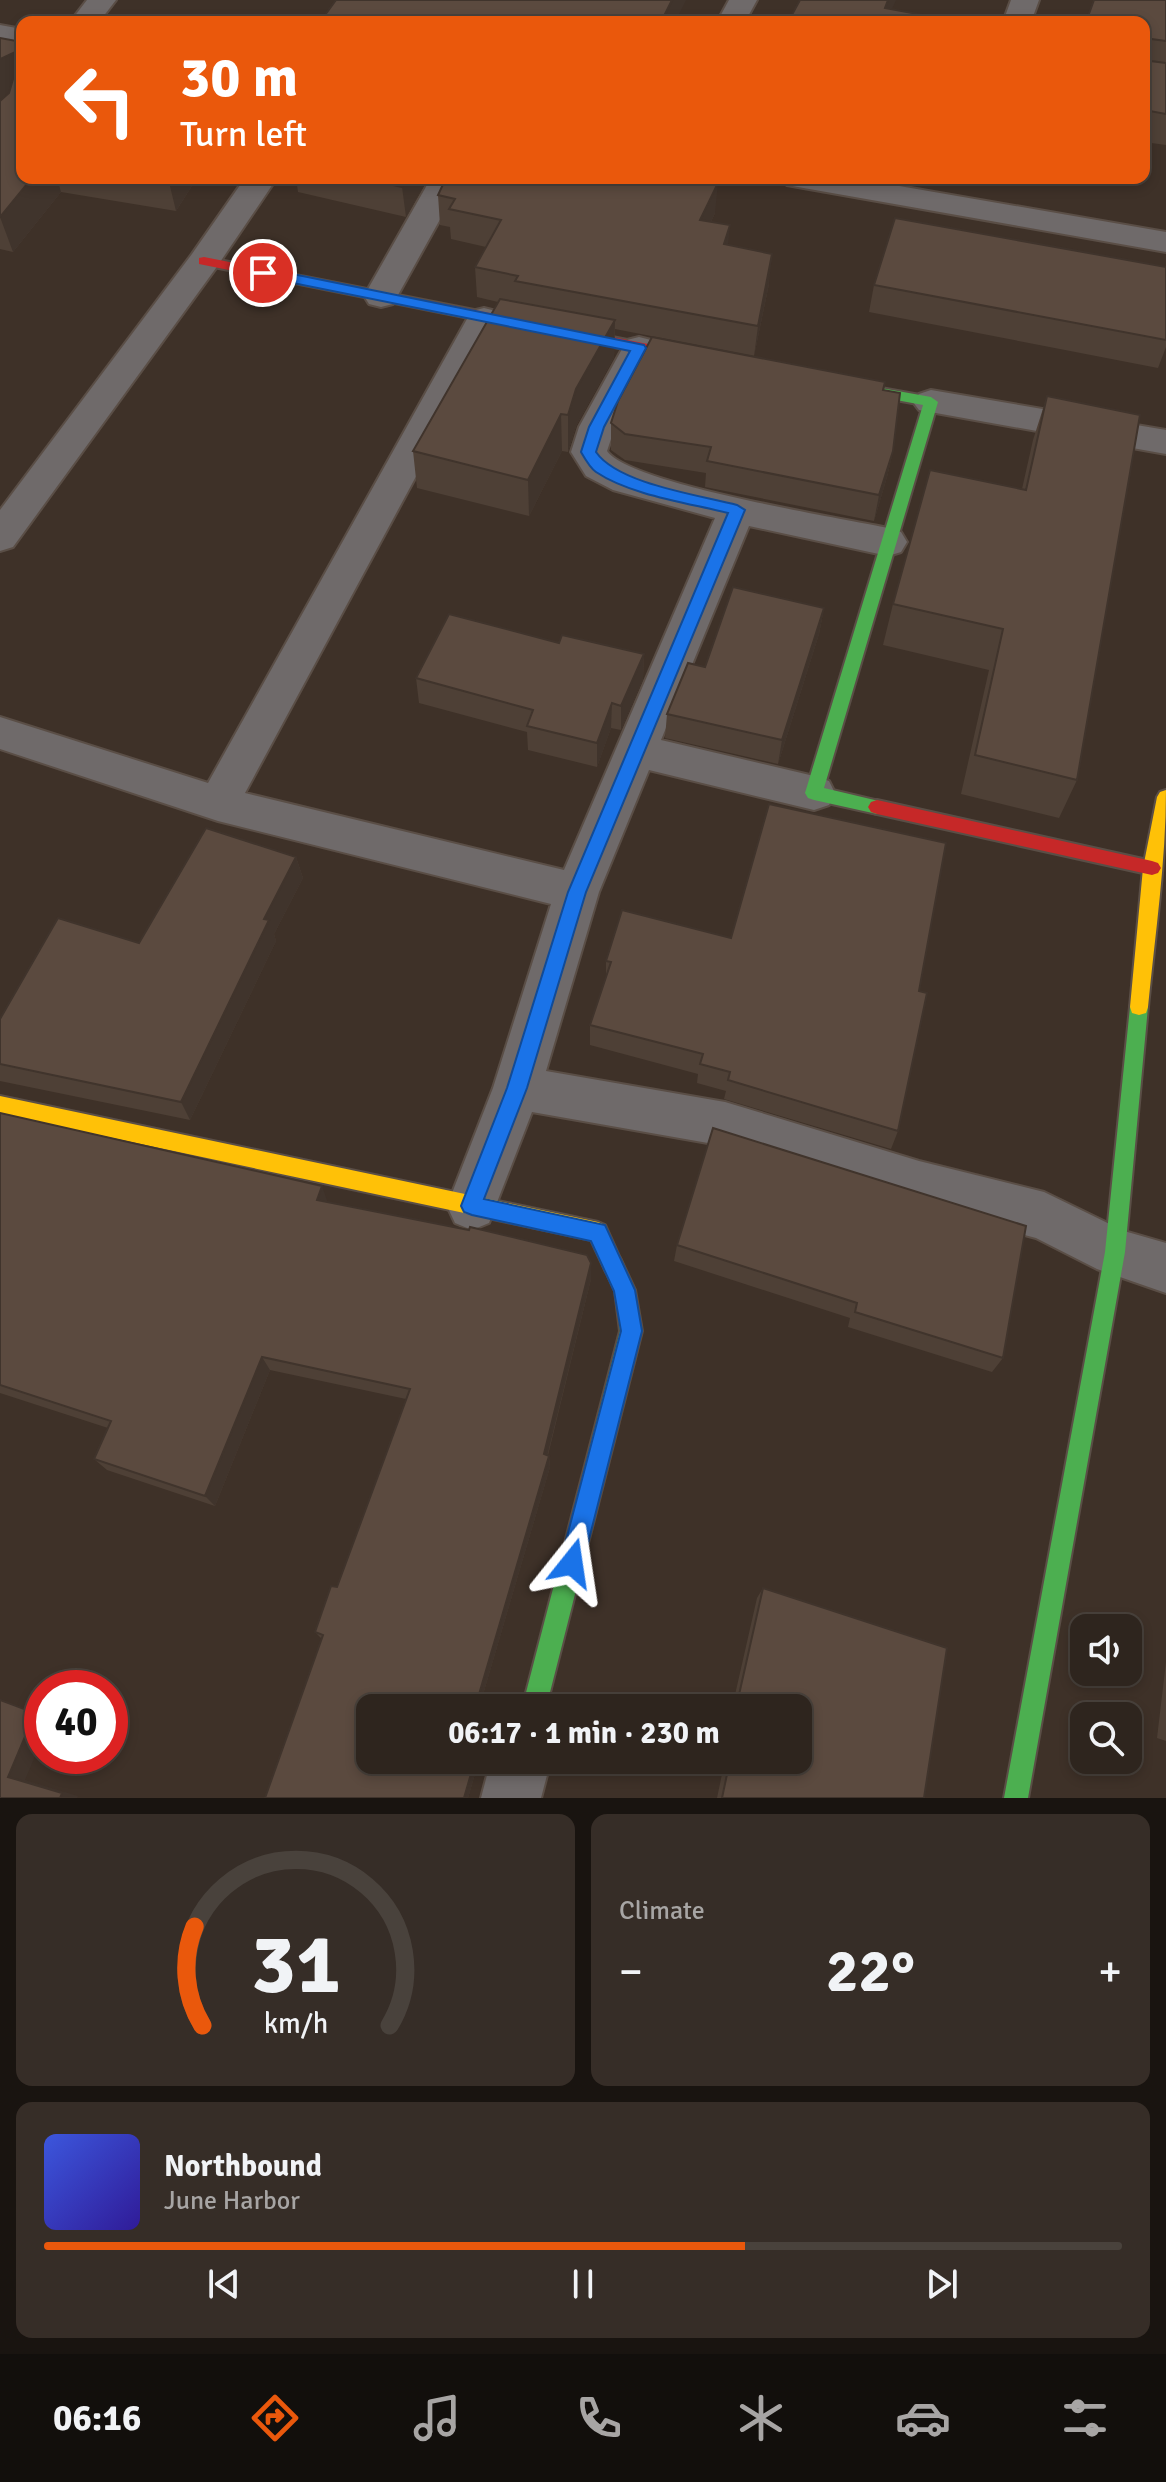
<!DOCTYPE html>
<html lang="en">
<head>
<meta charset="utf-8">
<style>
	body { margin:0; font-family:Signika,sans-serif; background:#362d27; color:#f1f3f6; height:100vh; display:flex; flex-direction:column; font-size:30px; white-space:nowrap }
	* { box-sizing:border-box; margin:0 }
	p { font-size:26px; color:#a7a5a4 }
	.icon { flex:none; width:44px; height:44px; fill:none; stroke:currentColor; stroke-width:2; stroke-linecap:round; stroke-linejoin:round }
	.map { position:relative; height:1798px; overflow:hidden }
	.sheet { display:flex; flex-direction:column; gap:16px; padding:16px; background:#191410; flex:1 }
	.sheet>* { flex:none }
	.hud { position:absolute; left:16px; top:16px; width:1134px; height:168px; border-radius:16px; box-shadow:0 4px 12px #0003,0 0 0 2px #49423c; background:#ea580c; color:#fff; overflow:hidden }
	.buttons { position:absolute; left:1070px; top:1614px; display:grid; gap:16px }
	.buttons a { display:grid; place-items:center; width:72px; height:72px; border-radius:16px; background:#2e251e; box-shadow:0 4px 12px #0003,0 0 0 2px #49423c; font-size:40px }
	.speed { position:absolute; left:24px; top:1670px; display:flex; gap:16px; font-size:40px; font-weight:700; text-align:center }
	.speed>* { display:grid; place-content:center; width:104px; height:104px; border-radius:50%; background:#2e251e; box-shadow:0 4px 12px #0003,0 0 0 2px #49423c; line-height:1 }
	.speed .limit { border:12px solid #d22; background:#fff; color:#111 }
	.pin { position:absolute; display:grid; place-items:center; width:68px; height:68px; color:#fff; margin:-34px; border:4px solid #fff; border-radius:50%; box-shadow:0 2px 8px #0007 }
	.me { position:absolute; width:88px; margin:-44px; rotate:15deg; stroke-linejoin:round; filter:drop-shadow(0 0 6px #0008) }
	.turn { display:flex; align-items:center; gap:28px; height:168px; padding:0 32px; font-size:36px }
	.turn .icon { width:104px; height:104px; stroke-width:2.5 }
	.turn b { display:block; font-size:56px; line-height:68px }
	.big { font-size:60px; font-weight:800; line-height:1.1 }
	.sheet .widget { flex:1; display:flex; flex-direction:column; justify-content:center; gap:12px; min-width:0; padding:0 28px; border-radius:16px; background:#362d27 }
	.sheet .dial { align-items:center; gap:0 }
	.dial svg { height:208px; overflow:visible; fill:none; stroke:#49423c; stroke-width:7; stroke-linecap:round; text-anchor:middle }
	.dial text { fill:#f1f3f6; stroke:none }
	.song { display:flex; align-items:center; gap:24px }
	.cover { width:96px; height:96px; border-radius:12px; background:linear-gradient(135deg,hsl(230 70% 55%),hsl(250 70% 35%)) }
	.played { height:8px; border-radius:4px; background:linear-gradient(90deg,#ea580c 65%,#49423c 65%) }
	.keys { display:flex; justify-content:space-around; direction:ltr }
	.heat { display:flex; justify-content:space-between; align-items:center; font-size:44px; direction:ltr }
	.sheet .tiles { flex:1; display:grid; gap:16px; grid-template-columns:1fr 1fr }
	.widget:last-child { grid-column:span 2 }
	.trip { position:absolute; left:356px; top:1694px; width:456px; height:80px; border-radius:16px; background:#2e251e; box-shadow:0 4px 12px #0003,0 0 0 2px #49423c; font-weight:800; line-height:80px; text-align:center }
	.tab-bar { display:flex; height:128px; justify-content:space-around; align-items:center; background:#120f0c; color:#a7a5a4 }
	.tab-bar .icon { width:56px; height:56px }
	.tab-bar .active { color:#ea580c }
	.tab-bar b { font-size:36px; color:#f1f3f6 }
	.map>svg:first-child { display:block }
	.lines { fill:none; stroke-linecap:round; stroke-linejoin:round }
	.street-casing { stroke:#5a4e46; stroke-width:4 }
	.fast-casing { stroke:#5a4e46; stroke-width:4 }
	.slow-casing { stroke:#5a4e46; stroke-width:4 }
	.jam-casing { stroke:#5a4e46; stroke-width:4 }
	.street { fill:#6f6a6a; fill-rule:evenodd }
	.fast { fill:#4caf50; fill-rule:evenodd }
	.slow { fill:#ffc107; fill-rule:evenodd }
	.jam { fill:#c62828; fill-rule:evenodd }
	.wall { fill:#4e4036 }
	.shaded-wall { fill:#40342c }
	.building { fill:#5b4a3f; stroke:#40342c; stroke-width:2 }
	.route { fill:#1a73e8; stroke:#114b97; stroke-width:2 }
</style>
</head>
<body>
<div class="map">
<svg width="1166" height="1798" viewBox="0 0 1166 1798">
	<rect width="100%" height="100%" fill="#3e3128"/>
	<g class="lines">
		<!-- street casing -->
		<g class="street-casing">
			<path id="street" d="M87,0H116L99,22H70Z
				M729,0H757L745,22H717Z
				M1011,0H1039L1031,22H1003Z
				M0,25L22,29V47L0,43Z
				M245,178H277L216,268L13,547L0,551V510L192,254Z
				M431,178H463L393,304L381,307L369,304L364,296Z
				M782,178H853L1166,232V252L798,187L787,185Z
				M484,308L496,311L501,319L245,793L564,870L715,518L613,490L586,476L571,452L579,427L627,340L639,337L651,340L656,348L615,427L607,451C629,484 840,518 888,528L901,532L907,542L901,552L888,556L749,526L661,740L814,776L829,781L835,793L829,805L814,810L649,770L599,892L546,1071L725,1102L919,1161L1044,1192L1124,1231L1166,1243V1293L1097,1269L1036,1238L919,1207L725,1146L532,1112L489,1223L472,1230L455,1223L447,1206L493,1088L551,904L218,821L0,749V717L208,783L467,319L472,311Z
				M931,390L1166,430V454L919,410L913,402L919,394Z
				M491,1760H551L541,1798H481Z"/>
		</g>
		<!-- fast casing -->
		<g class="fast-casing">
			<path id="fast" d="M842,381L931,397L938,402L824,788L883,802L886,807L883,812L877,814L814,800L808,798L805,793L923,405L837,389V383Z
				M1139,999L1146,1001L1148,1007L1125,1252L1028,1798H1004L1105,1252L1130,1007L1132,1001Z
				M613,1255L620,1258L635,1290L642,1331L546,1708H522L620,1331L615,1291L603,1265L606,1258Z"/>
		</g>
		<!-- slow casing -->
		<g class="slow-casing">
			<path id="slow" d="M1166,790C1166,862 1155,935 1148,1007L1146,1013L1139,1015L1132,1013L1130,1007L1143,868L1157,797L1160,792Z
				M0,1096L598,1222L605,1225L623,1265L620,1272L613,1275L606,1272L591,1240L0,1114Z"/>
		</g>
		<!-- jam casing -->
		<g class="jam-casing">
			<path id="jam" d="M204,257L704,355L711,360L704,365L199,264V258Z
				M877,800L1152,861L1158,863L1161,868L1158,873L1152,875L877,814L871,812L868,807L871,802Z"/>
		</g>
		<!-- street -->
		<use href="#street" class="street"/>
		<!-- fast -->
		<use href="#fast" class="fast"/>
		<!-- slow -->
		<use href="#slow" class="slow"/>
		<!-- jam -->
		<use href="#jam" class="jam"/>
	</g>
	<!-- wall -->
	<path class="wall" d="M1166,0V145L1144,142V22Z
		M0,38L22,178H197L176,211L61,192L13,252L0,249Z
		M296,178H428L406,217L298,192Z
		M1058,178H1082L1081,182Z
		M438,195L715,213L711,222L728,245L769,284L754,356L615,329L614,357L576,426L568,452L562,451L529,516L417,488L413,451L498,302L477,297L475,267L486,247L451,239L450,227L440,225Z
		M1166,267V347L1158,368L869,312L874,285Z
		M885,382L884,390L893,451L887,477L874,521L705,487L706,473L625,460L611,450V423Z
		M1047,396L1077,780L1059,818L961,794L989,670L883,645L893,604L1022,489L1033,440Z
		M824,608L819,634L778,764L665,738L667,714L705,667Z
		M559,643L644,654L643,679L621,730L611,728L597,767L528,750L527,732L419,703L416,678Z
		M296,857L303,878L274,934L276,941L190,1120L0,1081V1019Z
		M606,961L919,991L898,1131L891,1149L724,1099L726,1091L697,1083L698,1074L590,1045V1025L606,977Z
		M0,1113L328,1202L591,1263V1279L548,1455L549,1456L550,1467L479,1708H370L479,1760L468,1798H265L322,1639L315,1632L337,1587L406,1399L270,1370L215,1506L107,1470L94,1459L108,1428L0,1393Z
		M713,1128L1003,1358L992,1372L848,1327L850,1318L674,1261L677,1245Z
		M763,1588L924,1798H717L725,1760H798V1708H732L757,1598Z
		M1166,1662V1741L1157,1738Z"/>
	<!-- shaded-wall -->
	<path class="shaded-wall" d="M672,0H686L675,22H661Z
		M888,0H896L886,22L885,8Z
		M13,53L22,83L0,108V59Z
		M32,178H57L61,192L13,252L0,217Z
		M168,178H197L176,211Z
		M407,178H428L406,217L402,187Z
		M718,183L715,213L698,250L700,220Z
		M730,225L727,255L724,244Z
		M772,254L769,284L754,356L758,326Z
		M615,320L614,357L576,426L568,452V415L576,389Z
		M561,414L562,451L529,516L528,480Z
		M893,451L887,477L874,521L879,495Z
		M824,608L819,634L778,764L782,740Z
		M644,654L643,679L621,730V706Z
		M612,703L611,728L597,767V743Z
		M296,857L303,878L274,934L276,941L190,1120L181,1102L264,919Z
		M322,1186L328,1203L317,1200Z
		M591,1263V1279L545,1465L544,1454Z
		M262,1357L270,1370L215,1506L205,1496Z
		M549,1456L550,1467L479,1708H475Z
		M0,1699L42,1715V1740L25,1780L78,1796L77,1798H60L8,1777Z
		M475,1760H479L468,1798H464Z"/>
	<!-- building -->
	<path class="building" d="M336,0H672L661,22H320Z
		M800,0H888L885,8L961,22H788Z
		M1094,0H1166V41L1151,39V61L1166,63V114L1144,110V22H1086Z
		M0,38L22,42V178H32L0,217V101L9,93L13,79V53L0,59Z
		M364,178H407L402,187Z
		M446,178H695L718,183L700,220L730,225L724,244L772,254L758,326L515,281L518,276L475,267L501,220L449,209L455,199L438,195Z
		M895,218L1166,267V340L874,285Z
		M500,299L615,320L576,389L568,415L561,414L528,480L413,451Z
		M652,337L885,382L883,390L900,393L893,451L879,495L707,461L711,447L625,434L611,423L618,401Z
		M1047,396L1140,415L1077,780L975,755L1003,629L893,604L930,470L1026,490Z
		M733,587L824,608L782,740L667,714L688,663L705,667Z
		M449,614L559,643L562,635L644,654L621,706L612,703L597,743L527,726L533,710L416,678Z
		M769,804L946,843L919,991L927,993L898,1131L728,1080L730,1072L700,1064L703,1054L590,1025L611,962L606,961L622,910L731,938Z
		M206,828L296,857L264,919L269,920L181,1102L0,1064V1019L58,918L139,943Z
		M0,1113L322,1186L317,1200L469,1230L470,1227L587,1255L591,1263L544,1454L549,1456L475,1708H370V1760H475L464,1798H265L323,1635L315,1632L331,1586L337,1587L410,1389L262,1357L205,1496L94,1459L111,1421L0,1385Z
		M713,1128L1026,1226L1003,1358L855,1312L857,1303L677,1245Z
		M763,1588L947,1648L924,1798H722L730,1760H798V1708H736Z
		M0,1700L35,1713L8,1777L62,1793L60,1798H0Z"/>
	<!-- route -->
	<path class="route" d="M263,268L644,345L646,348L604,427L596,452C618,484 699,495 737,505L745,510L586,892L527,1088L484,1199L605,1225L635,1290L642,1331L583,1563L580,1571L572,1574L563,1571L560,1563L621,1331L614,1291L591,1241L472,1215L464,1212L461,1206L507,1088L568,892L728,513C688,503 630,495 596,472C590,468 585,459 581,452L589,427L630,351L258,276V270Z"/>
</svg>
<div class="buttons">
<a><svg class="icon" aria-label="sound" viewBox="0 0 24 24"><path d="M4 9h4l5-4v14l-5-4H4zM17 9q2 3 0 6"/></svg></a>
<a><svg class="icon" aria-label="search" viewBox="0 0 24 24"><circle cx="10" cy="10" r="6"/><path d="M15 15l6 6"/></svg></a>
</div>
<div class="speed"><div class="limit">40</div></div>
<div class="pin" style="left:263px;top:273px;background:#d93025"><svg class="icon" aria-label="arrive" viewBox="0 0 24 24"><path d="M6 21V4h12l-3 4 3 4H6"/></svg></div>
<svg class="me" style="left:572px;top:1563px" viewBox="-20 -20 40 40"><path d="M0-17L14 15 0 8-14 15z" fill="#1a73e8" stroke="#fff" stroke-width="4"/></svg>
<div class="trip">06:17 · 1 min · 230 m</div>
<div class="hud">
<div class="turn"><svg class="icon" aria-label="left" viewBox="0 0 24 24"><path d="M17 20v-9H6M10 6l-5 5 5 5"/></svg><div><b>30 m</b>Turn left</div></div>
</div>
</div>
<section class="sheet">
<div class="tiles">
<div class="widget dial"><svg viewBox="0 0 100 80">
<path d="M14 69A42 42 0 1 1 86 69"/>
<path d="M14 69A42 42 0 0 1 11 31" stroke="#ea580c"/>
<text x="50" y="56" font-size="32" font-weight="700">31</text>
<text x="50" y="72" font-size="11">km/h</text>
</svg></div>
<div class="widget"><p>Climate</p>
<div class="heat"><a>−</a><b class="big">22°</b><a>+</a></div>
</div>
<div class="widget">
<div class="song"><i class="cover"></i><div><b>Northbound</b><p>June Harbor</p></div></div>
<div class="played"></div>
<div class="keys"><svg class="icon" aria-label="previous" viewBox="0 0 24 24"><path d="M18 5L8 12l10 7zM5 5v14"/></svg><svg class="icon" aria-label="pause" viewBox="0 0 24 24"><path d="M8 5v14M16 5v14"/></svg><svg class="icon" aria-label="next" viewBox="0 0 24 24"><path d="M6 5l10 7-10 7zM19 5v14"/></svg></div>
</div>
</div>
</section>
<nav class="tab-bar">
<b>06:16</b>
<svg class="icon active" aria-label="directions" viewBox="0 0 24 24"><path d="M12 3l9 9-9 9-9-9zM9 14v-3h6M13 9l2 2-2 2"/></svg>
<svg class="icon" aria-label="music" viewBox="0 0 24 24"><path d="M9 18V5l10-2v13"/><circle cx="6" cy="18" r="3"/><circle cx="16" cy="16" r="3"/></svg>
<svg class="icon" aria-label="phone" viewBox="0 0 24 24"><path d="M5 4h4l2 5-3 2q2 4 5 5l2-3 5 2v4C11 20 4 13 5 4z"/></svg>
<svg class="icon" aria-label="climate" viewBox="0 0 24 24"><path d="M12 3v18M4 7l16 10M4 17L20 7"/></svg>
<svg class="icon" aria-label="car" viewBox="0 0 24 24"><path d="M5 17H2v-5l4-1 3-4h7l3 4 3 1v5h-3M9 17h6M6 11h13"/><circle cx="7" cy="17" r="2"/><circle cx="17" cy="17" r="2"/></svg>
<svg class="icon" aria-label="filters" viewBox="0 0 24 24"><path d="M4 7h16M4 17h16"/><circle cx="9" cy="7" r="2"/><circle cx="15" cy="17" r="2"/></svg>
</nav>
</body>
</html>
